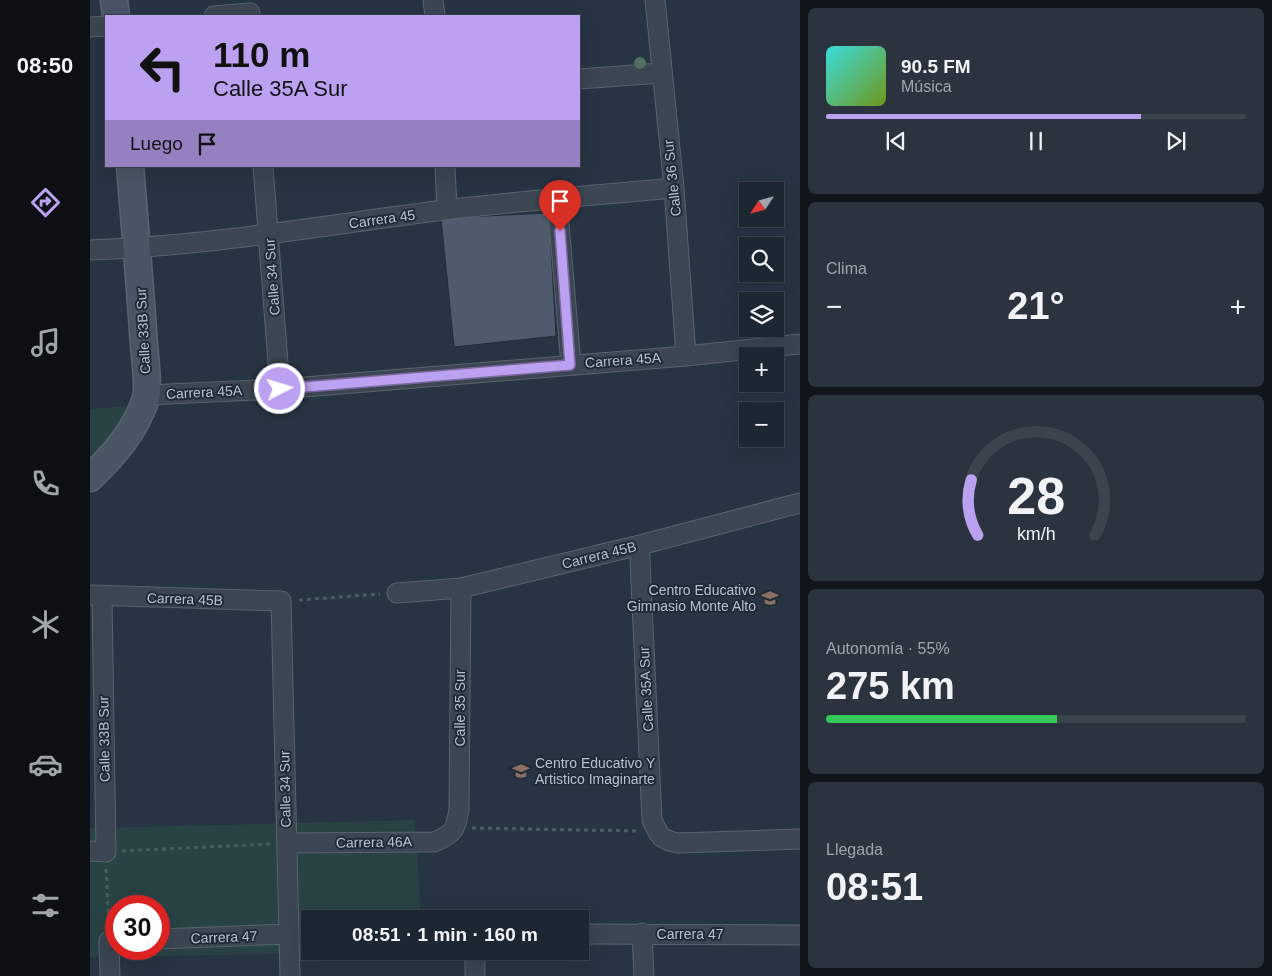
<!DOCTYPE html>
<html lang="es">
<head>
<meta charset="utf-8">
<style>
	body { margin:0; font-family:Arial,sans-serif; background:#2a333e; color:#f1f3f6; height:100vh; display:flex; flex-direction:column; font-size:19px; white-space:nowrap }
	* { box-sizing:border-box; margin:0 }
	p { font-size:16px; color:#a0a5ac }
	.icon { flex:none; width:28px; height:28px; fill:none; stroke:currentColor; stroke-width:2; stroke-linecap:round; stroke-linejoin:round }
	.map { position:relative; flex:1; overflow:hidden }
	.side { display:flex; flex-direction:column; gap:8px; padding:8px; background:#10151c; width:472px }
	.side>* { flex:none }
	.guide { position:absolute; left:15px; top:15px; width:475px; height:152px; border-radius:0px; box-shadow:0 5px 20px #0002,0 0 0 1px #3b444d; background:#bca0f2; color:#111; overflow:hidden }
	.needle { width:32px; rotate:234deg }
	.tools { position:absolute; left:649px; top:182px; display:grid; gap:10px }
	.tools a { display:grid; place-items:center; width:45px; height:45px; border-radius:0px; background:#1d2732; box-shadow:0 5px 20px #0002,0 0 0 1px #3b444d; font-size:25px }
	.speed { position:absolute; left:15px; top:895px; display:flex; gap:10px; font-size:25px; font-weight:700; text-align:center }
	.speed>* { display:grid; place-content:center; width:65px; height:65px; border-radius:50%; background:#1d2732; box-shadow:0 5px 20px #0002,0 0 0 1px #3b444d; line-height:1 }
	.speed .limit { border:8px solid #d22; background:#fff; color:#111 }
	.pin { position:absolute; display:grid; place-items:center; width:42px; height:42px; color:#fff; margin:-51px -21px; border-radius:50% 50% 50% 0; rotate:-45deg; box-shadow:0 0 5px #0007 }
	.pin .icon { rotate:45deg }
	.me { position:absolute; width:55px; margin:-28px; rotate:85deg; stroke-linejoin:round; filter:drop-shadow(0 0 4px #0008) }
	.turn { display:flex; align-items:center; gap:18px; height:105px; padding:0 25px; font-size:22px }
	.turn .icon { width:65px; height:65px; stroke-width:2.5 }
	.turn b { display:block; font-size:35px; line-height:42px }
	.then { display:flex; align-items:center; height:48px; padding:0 25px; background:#0003; gap:10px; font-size:19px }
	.big { font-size:38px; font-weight:700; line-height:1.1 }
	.side .card { flex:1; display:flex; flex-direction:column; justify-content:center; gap:8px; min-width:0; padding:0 18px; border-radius:8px; background:#2a333e }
	.side .dial { align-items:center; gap:0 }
	.dial svg { height:130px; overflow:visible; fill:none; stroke:#3b444d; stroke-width:7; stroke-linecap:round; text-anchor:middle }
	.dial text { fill:#f1f3f6; stroke:none }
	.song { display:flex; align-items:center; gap:15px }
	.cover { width:60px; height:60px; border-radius:8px; background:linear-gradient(135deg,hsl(180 70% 55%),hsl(80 70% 35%)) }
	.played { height:5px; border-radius:2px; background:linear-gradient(90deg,#bca0f2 75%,#3b444d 75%) }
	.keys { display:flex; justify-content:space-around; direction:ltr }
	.heat { display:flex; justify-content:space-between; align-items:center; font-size:28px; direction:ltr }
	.charge { height:8px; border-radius:4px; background:linear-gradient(90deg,#34c759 55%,#3b444d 0) }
	.trip { position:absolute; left:211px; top:910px; width:288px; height:50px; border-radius:0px; background:#1d2732; box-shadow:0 5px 20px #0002,0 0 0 1px #3b444d; font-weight:700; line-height:50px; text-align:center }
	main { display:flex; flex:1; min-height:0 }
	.dock { display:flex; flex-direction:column; width:90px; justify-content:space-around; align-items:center; background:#0c1014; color:#a0a5ac }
	.dock .icon { width:35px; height:35px }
	.dock .selected { color:#bca0f2 }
	.dock b { font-size:22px; color:#f1f3f6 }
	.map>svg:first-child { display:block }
	.green { fill:#294244; fill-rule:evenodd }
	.building { fill:#4d5b6c; stroke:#222d3a }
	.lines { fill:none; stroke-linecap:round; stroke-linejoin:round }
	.street-casing { stroke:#596470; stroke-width:21 }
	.secondary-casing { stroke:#596470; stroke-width:29 }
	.path { stroke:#475e60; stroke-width:3; stroke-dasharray:4 4; stroke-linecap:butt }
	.street { stroke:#3b4652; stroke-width:19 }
	.secondary { stroke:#495565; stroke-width:26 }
	.tree { fill:#4f6e60 }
	.route-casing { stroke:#7a689d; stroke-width:12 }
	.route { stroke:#bca0f2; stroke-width:9 }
	.labels { text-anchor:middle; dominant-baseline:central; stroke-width:4; stroke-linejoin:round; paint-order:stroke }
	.street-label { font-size:14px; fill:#b8c1cc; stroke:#202b38 }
	.poi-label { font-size:14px; fill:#b8c1cc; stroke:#202b38; text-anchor:end }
</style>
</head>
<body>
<main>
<nav class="dock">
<b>08:50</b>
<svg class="icon selected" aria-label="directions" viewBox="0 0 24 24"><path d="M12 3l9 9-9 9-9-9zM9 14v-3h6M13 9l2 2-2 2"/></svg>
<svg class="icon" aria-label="music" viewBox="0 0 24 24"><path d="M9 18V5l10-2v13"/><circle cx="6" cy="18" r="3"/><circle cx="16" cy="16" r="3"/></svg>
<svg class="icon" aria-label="phone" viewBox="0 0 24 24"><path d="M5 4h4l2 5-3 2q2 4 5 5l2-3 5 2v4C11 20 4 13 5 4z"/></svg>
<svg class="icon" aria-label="climate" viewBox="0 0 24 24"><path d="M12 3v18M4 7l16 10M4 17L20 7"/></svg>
<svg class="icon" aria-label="car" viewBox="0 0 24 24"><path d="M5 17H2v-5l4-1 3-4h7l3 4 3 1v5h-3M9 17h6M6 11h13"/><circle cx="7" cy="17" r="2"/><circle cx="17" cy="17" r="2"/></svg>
<svg class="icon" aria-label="filters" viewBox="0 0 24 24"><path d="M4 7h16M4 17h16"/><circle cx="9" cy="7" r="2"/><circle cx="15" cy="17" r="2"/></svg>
</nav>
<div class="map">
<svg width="710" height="976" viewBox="0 0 710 976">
	<rect width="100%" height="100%" fill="#273443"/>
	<!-- green -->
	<path class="green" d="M39,406L30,429L0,466V409Z
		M325,820L331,919H220V951L334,952L0,957V828ZM26,906H69V949H26Z"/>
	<!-- building -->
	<path class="building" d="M459,213L466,336L364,347L351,218Z"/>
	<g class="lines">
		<!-- street casing -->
		<g class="street-casing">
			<path id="street" d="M343,0L345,16
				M565,0L584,188L596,356
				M124,16L160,13
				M0,27L16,26
				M489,79L571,73
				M173,166L190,389
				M355,166L357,210
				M467,199L481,365
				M0,250C119,246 236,225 354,210C430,201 508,195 584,188
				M57,395L190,389L596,356L710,344
				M550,545V560L562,820C569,836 571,840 588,843L710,839
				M307,593L371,588L550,545L710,503
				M0,595L191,601L200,976
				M197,843L344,842C364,834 366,829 369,809L371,588
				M0,851L16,852L12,596
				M552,933L554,976
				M490,934L710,935
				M69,939L199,934
				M385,951V976
				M20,976L19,941H26"/>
		</g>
		<!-- secondary casing -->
		<g class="secondary-casing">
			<path id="secondary" d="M24,0L26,16
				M0,478C24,455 46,430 56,398C59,387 55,357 54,345C50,285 45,226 40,166"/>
		</g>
		<!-- path -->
		<path class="path" d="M209,600L290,594
			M382,828L548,831
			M32,851L181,844
			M16,869L19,925"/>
		<!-- street -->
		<use href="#street" class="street"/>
		<!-- secondary -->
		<use href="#secondary" class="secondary"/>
	</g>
	<!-- trees -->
	<circle class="tree" cx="550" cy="63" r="6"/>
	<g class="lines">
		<!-- route casing -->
		<g class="route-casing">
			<path id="route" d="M190,389L480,365L470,231"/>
		</g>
		<!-- route -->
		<use href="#route" class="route"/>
	</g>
	<!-- icons -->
	<defs>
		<g id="school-bare" transform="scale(1.35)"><path d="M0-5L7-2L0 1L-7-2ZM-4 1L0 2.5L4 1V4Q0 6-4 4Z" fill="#8d6e63" stroke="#202b38" stroke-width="2.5" paint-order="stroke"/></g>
	</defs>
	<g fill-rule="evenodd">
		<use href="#school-bare" x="680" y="598"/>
		<use href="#school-bare" x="431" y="771"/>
	</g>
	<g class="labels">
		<!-- street labels -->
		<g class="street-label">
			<text transform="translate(582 178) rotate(-96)">Calle 36 Sur</text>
			<text transform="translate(292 219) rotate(-8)">Carrera 45</text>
			<text transform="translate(182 277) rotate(-94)">Calle 34 Sur</text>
			<text transform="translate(53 331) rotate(-93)">Calle 33B Sur</text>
			<text transform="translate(533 360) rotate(-4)">Carrera 45A</text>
			<text transform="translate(114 392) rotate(-3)">Carrera 45A</text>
			<text transform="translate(509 555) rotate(-14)">Carrera 45B</text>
			<text transform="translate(95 599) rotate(2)">Carrera 45B</text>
			<text transform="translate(556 689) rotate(-93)">Calle 35A Sur</text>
			<text transform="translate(370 708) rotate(-90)">Calle 35 Sur</text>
			<text transform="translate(14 739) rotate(-91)">Calle 33B Sur</text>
			<text transform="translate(195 789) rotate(-91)">Calle 34 Sur</text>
			<text transform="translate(284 842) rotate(-1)">Carrera 46A</text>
			<text x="600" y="934">Carrera 47</text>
			<text transform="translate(134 937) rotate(-2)">Carrera 47</text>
		</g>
		<!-- poi labels -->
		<g class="poi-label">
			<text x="666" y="590">Centro Educativo<tspan x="666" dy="16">Gimnasio Monte Alto</tspan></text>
			<text x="445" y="763" text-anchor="start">Centro Educativo Y<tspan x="445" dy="16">Artistico Imaginarte</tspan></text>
		</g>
	</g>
</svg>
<div class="tools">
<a><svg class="needle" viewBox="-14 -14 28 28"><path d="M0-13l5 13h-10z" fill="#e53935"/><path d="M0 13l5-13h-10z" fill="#a0a5ac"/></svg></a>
<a><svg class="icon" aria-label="search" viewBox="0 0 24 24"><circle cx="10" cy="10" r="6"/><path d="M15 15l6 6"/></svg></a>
<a><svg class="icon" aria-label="layers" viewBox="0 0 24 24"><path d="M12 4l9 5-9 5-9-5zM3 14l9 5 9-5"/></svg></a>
<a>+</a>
<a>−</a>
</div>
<div class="speed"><div class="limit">30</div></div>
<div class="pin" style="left:470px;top:231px;background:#d93025"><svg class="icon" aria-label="arrive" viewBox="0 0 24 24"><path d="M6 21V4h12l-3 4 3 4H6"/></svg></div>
<svg class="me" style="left:190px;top:389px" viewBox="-20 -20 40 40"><circle r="17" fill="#bca0f2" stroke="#fff" stroke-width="3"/><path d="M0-11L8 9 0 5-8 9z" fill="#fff"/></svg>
<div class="trip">08:51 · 1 min · 160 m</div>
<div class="guide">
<div class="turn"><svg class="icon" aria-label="left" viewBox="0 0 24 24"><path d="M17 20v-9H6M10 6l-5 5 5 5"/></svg><div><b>110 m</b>Calle 35A Sur</div></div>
<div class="then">Luego<svg class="icon" aria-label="arrive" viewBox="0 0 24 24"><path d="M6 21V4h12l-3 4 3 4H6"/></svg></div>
</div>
</div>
<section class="side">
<div class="card">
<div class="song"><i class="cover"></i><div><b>90.5 FM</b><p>Música</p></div></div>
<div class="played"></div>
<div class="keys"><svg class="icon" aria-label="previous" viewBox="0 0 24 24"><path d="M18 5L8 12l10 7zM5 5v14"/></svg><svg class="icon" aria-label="pause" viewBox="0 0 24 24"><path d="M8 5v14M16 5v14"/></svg><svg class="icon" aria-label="next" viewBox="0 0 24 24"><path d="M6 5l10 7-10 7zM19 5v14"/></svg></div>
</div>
<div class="card"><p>Clima</p>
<div class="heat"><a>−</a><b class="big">21°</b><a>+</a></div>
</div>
<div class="card dial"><svg viewBox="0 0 100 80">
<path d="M14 69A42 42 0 1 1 86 69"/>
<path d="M14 69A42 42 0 0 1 10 35" stroke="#bca0f2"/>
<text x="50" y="56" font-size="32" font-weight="700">28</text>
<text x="50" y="72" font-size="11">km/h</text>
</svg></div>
<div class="card"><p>Autonomía · 55%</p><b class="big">275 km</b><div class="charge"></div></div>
<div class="card"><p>Llegada</p><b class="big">08:51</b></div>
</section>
</main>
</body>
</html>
